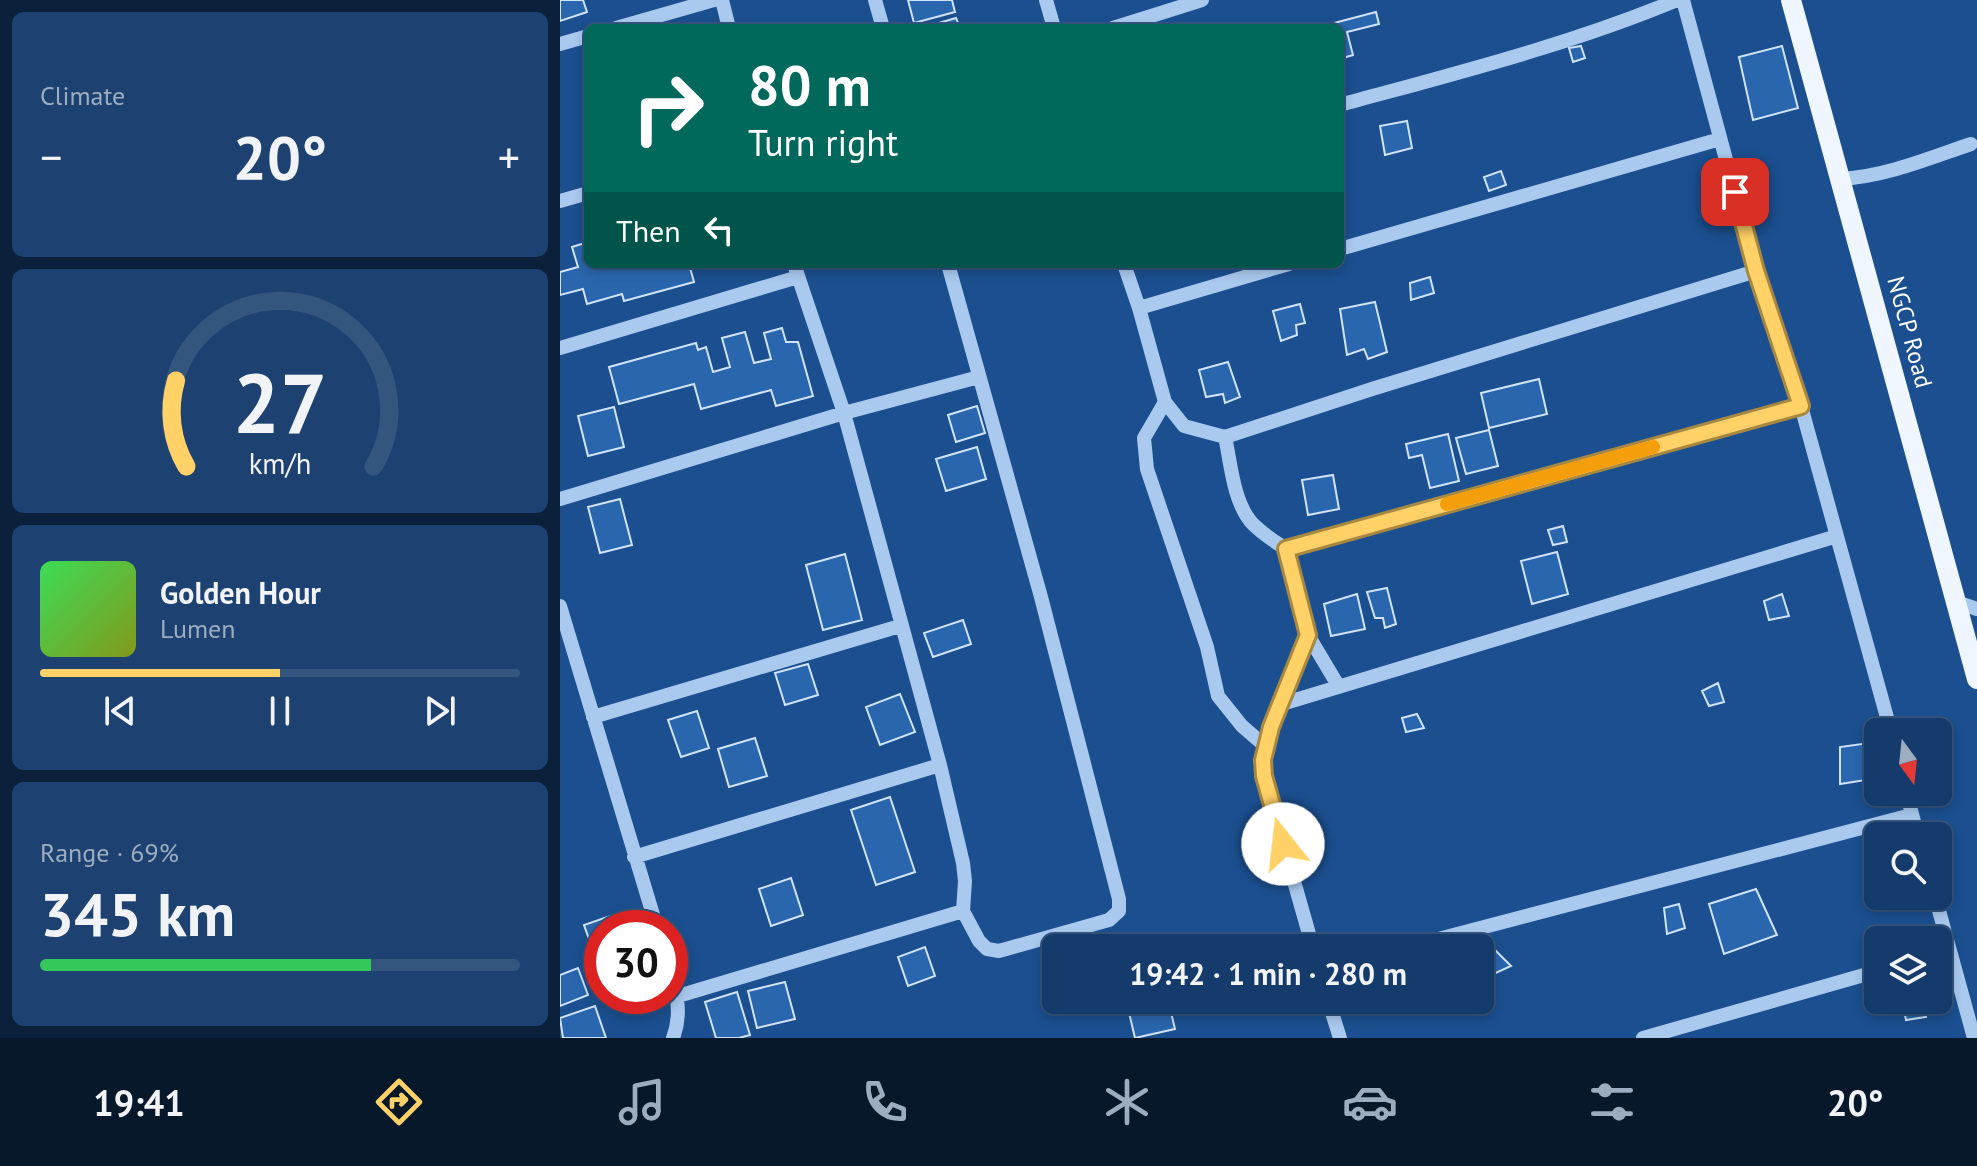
<!DOCTYPE html>
<html lang="en">
<head>
<meta charset="utf-8">
<style>
	body { margin:0; font-family:"PT Sans",sans-serif; background:#1d4271; color:#f1f3f6; height:100vh; display:flex; flex-direction:column; font-size:30px; white-space:nowrap }
	* { box-sizing:border-box; margin:0 }
	p { font-size:26px; color:#9dadc1 }
	.icon { flex:none; width:44px; height:44px; fill:none; stroke:currentColor; stroke-width:2; stroke-linecap:round; stroke-linejoin:round }
	.map { position:relative; flex:1; overflow:hidden }
	.sheet { display:flex; flex-direction:column; gap:12px; padding:12px; background:#0b203b; width:560px }
	.sheet>* { flex:none }
	.top-card { position:absolute; left:24px; top:24px; width:760px; height:244px; border-radius:12px; box-shadow:0 4px 12px #0003,0 0 0 2px #33557e; background:#00695c; color:#fff; overflow:hidden }
	.needle { width:52px; rotate:165deg }
	.controls { position:absolute; left:1304px; top:718px; display:grid; gap:16px }
	.controls a { display:grid; place-items:center; width:88px; height:88px; border-radius:12px; background:#143b6b; box-shadow:0 4px 12px #0003,0 0 0 2px #33557e; font-size:40px }
	.speed { position:absolute; left:24px; top:910px; display:flex; gap:16px; font-size:40px; font-weight:700; text-align:center }
	.speed>* { display:grid; place-content:center; width:104px; height:104px; border-radius:50%; background:#143b6b; box-shadow:0 4px 12px #0003,0 0 0 2px #33557e; line-height:1 }
	.speed .limit { border:12px solid #d22; background:#fff; color:#111 }
	.pin { position:absolute; display:grid; place-items:center; width:68px; height:68px; color:#fff; margin:-34px; border-radius:16px; box-shadow:0 4px 12px #0006 }
	.me { position:absolute; width:88px; margin:-44px; rotate:344deg; stroke-linejoin:round; filter:drop-shadow(0 0 6px #0008) }
	.turn { display:flex; align-items:center; gap:28px; height:168px; padding:0 32px; font-size:36px }
	.turn .icon { width:104px; height:104px; stroke-width:2.5 }
	.turn b { display:block; font-size:56px; line-height:68px }
	.then { display:flex; align-items:center; height:76px; padding:0 32px; background:#0003; gap:16px; font-size:30px }
	.big { font-size:60px; font-weight:700; line-height:1.1 }
	.sheet .card { flex:1; display:flex; flex-direction:column; justify-content:center; gap:12px; min-width:0; padding:0 28px; border-radius:12px; background:#1d4271 }
	.sheet .dial { align-items:center; gap:0 }
	.dial svg { height:208px; overflow:visible; fill:none; stroke:#33557e; stroke-width:7; stroke-linecap:round; text-anchor:middle }
	.dial text { fill:#f1f3f6; stroke:none }
	.song { display:flex; align-items:center; gap:24px }
	.cover { width:96px; height:96px; border-radius:12px; background:linear-gradient(135deg,hsl(130 70% 55%),hsl(70 70% 35%)) }
	.played { height:8px; border-radius:4px; background:linear-gradient(90deg,#ffd166 50%,#33557e 50%) }
	.keys { display:flex; justify-content:space-around; direction:ltr }
	.heat { display:flex; justify-content:space-between; align-items:center; font-size:44px; direction:ltr }
	.charge { height:12px; border-radius:6px; background:linear-gradient(90deg,#34c759 69%,#33557e 0) }
	.trip { position:absolute; left:482px; top:934px; width:452px; height:80px; border-radius:12px; background:#143b6b; box-shadow:0 4px 12px #0003,0 0 0 2px #33557e; font-weight:700; line-height:80px; text-align:center }
	.menu { display:flex; height:128px; justify-content:space-around; align-items:center; background:#08182b; color:#9dadc1 }
	.menu .icon { width:56px; height:56px }
	.menu .current { color:#ffd166 }
	.menu b { font-size:36px; color:#f1f3f6 }
	main { display:flex; flex:1; min-height:0 }
	.map>svg:first-child { display:block }
	.building { fill:#2a66ad; stroke:#cfe3fa; stroke-width:2 }
	.lines { fill:none; stroke-linecap:round; stroke-linejoin:round }
	.minor { stroke:#a9c9ee; stroke-width:14 }
	.major { stroke:#f0f6ff; stroke-width:20 }
	.route-casing { stroke:#a68842; stroke-width:20 }
	.route { stroke:#ffd166; stroke-width:14 }
	.slow { stroke:#f59e0b; stroke-width:14 }
	.labels { text-anchor:middle; dominant-baseline:central; stroke-width:8; stroke-linejoin:round; paint-order:stroke }
	.street-label { font-size:24px; fill:#fff; stroke:#1b4f8f }
</style>
</head>
<body>
<main>
<section class="sheet">
<div class="card"><p>Climate</p>
<div class="heat"><a>−</a><b class="big">20°</b><a>+</a></div>
</div>
<div class="card dial"><svg viewBox="0 0 100 80">
<path d="M14 69A42 42 0 1 1 86 69"/>
<path d="M14 69A42 42 0 0 1 10 36" stroke="#ffd166"/>
<text x="50" y="56" font-size="32" font-weight="700">27</text>
<text x="50" y="72" font-size="11">km/h</text>
</svg></div>
<div class="card">
<div class="song"><i class="cover"></i><div><b>Golden Hour</b><p>Lumen</p></div></div>
<div class="played"></div>
<div class="keys"><svg class="icon" aria-label="previous" viewBox="0 0 24 24"><path d="M18 5L8 12l10 7zM5 5v14"/></svg><svg class="icon" aria-label="pause" viewBox="0 0 24 24"><path d="M8 5v14M16 5v14"/></svg><svg class="icon" aria-label="next" viewBox="0 0 24 24"><path d="M6 5l10 7-10 7zM19 5v14"/></svg></div>
</div>
<div class="card"><p>Range · 69%</p><b class="big">345 km</b><div class="charge"></div></div>
</section>
<div class="map">
<svg width="1417" height="1038" viewBox="0 0 1417 1038">
	<rect width="100%" height="100%" fill="#1b4f8f"/>
	<!-- building -->
	<path class="building" d="M0,0H23L27,12L0,21Z
		M348,0H392L395,12L354,23Z
		M816,12L819,24L787,32L793,55L780,59V28H755Z
		M396,18L400,28L365,27Z
		M1021,46L1025,58L1013,62L1009,48Z
		M1222,46L1238,108L1193,120L1179,57Z
		M847,121L852,148L825,155L820,126Z
		M941,171L946,185L929,191L924,177Z
		M28,242V264H129L134,282L64,301L62,294L27,304L23,289L0,295V272L18,267L12,247Z
		M870,277L874,293L851,300L850,283Z
		M815,302L827,352L808,359L804,349L787,355L780,309Z
		M740,304L745,323L736,325L737,335L721,341L713,311Z
		M222,328L226,342H238L253,396L216,406L211,390L141,409L134,384L59,404L49,367L136,343L138,350L146,347L153,372L170,367L162,338L185,332L194,363L211,359L204,333Z
		M668,362L680,397L665,403L663,394L646,397L639,370Z
		M979,379L987,414L929,428L921,393Z
		M417,406L425,433L396,442L388,415Z
		M54,407L64,447L28,456L18,416Z
		M929,430L938,466L906,474L896,438Z
		M888,434L899,481L870,488L862,455L849,458L846,444Z
		M417,447L426,479L386,491L376,459Z
		M773,475L779,509L748,515L742,480Z
		M60,499L72,545L40,553L28,507Z
		M1003,526L1007,542L993,545L988,530Z
		M997,552L1008,594L972,604L961,561Z
		M285,554L302,620L263,630L246,565Z
		M827,588L836,624L825,628L823,618H815L807,592Z
		M797,594L805,629L771,636L764,604Z
		M1222,594L1229,616L1209,620L1204,601Z
		M403,620L411,644L373,657L364,633Z
		M248,664L258,695L225,705L215,673Z
		M1158,683L1164,702L1149,706L1142,691Z
		M340,694L355,732L320,745L306,707Z
		M137,711L149,748L121,757L108,720Z
		M857,714L864,728L846,732L842,718Z
		M195,738L207,776L169,787L158,749Z
		M1309,743L1318,778L1280,784V747Z
		M330,797L355,872L316,885L291,810Z
		M231,878L243,915L211,926L199,889Z
		M1196,889L1217,935L1164,954L1149,904Z
		M1119,904L1125,928L1107,934L1104,908Z
		M50,916L55,928H42V953L35,956L24,925Z
		M365,947L375,976L348,986L338,957Z
		M933,948L951,966L925,978L920,967V954Z
		M42,961V988L38,989L30,965Z
		M18,968L28,995L0,1006V975Z
		M225,982L235,1019L197,1028L188,991Z
		M177,992L190,1035L179,1038H156L145,1002Z
		M566,1000H608L615,1029L575,1038Z
		M1342,1000H1376L1377,1004L1364,1007L1366,1017L1346,1020Z
		M35,1006L46,1038H3L0,1018Z"/>
	<g class="lines">
		<!-- minor -->
		<path class="minor" d="M162,0L169,28
			M315,0L323,28
			M486,0L494,28
			M1123,0L1196,271L1241,406L1331,732
			M56,28L154,0
			M553,28L642,0
			M0,44L28,36
			M780,105C893,74 1009,45 1117,0
			M1281,179C1327,176 1367,159 1411,144
			M0,201L28,193
			M780,249L1160,139
			M234,264L284,413L380,765L403,863L405,881L403,911L419,941L427,949L439,951L549,920L559,911V899L481,597L388,264
			M564,264L579,308L729,264
			M579,308L605,402L624,426L665,437L812,389L1196,271
			M0,348L238,277
			M605,402L584,438L587,469L647,647L658,696L682,726L704,745
			M665,437C671,464 673,500 691,522C701,533 714,541 726,549L748,635L704,745V776L753,948
			M0,499L284,413L419,377
			M726,549L1241,406
			M1396,602L1417,609
			M0,606L97,928
			M748,635L779,687
			M722,704L1277,536
			M33,717L340,626
			M1346,792L1358,836
			M74,857L380,765
			M1375,896L1414,1038
			M844,948L1351,815
			M110,971C117,993 122,1015 113,1038
			M118,996L403,911
			M768,1000L780,1038
			M1083,1038L1318,971"/>
		<!-- major -->
		<path class="major" d="M1231,0L1417,679"/>
	</g>
	<g class="lines">
		<!-- route casing -->
		<g class="route-casing">
			<path id="route" d="M723,844L704,776L703,760L711,727L748,635L726,549L1241,406L1196,271L1175,192"/>
		</g>
		<!-- route -->
		<use href="#route" class="route"/>
		<!-- slow -->
		<path class="slow" d="M887,504L1093,447"/>
	</g>
	<g class="labels">
		<!-- street labels -->
		<g class="street-label">
			<text transform="translate(1350 332) rotate(75)">NGCP Road</text>
		</g>
	</g>
</svg>
<div class="controls">
<a><svg class="needle" viewBox="-14 -14 28 28"><path d="M0-13l5 13h-10z" fill="#e53935"/><path d="M0 13l5-13h-10z" fill="#9dadc1"/></svg></a>
<a><svg class="icon" aria-label="search" viewBox="0 0 24 24"><circle cx="10" cy="10" r="6"/><path d="M15 15l6 6"/></svg></a>
<a><svg class="icon" aria-label="layers" viewBox="0 0 24 24"><path d="M12 4l9 5-9 5-9-5zM3 14l9 5 9-5"/></svg></a>
</div>
<div class="speed"><div class="limit">30</div></div>
<div class="pin" style="left:1175px;top:192px;background:#d93025"><svg class="icon" aria-label="arrive" viewBox="0 0 24 24"><path d="M6 21V4h12l-3 4 3 4H6"/></svg></div>
<svg class="me" style="left:723px;top:844px" viewBox="-20 -20 40 40"><circle r="19" fill="#fff"/><path d="M0-13L10 11 0 6-10 11z" fill="#ffd166"/></svg>
<div class="trip">19:42 · 1 min · 280 m</div>
<div class="top-card">
<div class="turn"><svg class="icon" aria-label="right" viewBox="0 0 24 24"><path d="M7 20v-9h11M14 6l5 5-5 5"/></svg><div><b>80 m</b>Turn right</div></div>
<div class="then">Then<svg class="icon" aria-label="left" viewBox="0 0 24 24"><path d="M17 20v-9H6M10 6l-5 5 5 5"/></svg></div>
</div>
</div>
</main>
<nav class="menu">
<b>19:41</b>
<svg class="icon current" aria-label="directions" viewBox="0 0 24 24"><path d="M12 3l9 9-9 9-9-9zM9 14v-3h6M13 9l2 2-2 2"/></svg>
<svg class="icon" aria-label="music" viewBox="0 0 24 24"><path d="M9 18V5l10-2v13"/><circle cx="6" cy="18" r="3"/><circle cx="16" cy="16" r="3"/></svg>
<svg class="icon" aria-label="phone" viewBox="0 0 24 24"><path d="M5 4h4l2 5-3 2q2 4 5 5l2-3 5 2v4C11 20 4 13 5 4z"/></svg>
<svg class="icon" aria-label="climate" viewBox="0 0 24 24"><path d="M12 3v18M4 7l16 10M4 17L20 7"/></svg>
<svg class="icon" aria-label="car" viewBox="0 0 24 24"><path d="M5 17H2v-5l4-1 3-4h7l3 4 3 1v5h-3M9 17h6M6 11h13"/><circle cx="7" cy="17" r="2"/><circle cx="17" cy="17" r="2"/></svg>
<svg class="icon" aria-label="filters" viewBox="0 0 24 24"><path d="M4 7h16M4 17h16"/><circle cx="9" cy="7" r="2"/><circle cx="15" cy="17" r="2"/></svg>
<b>20°</b>
</nav>
</body>
</html>
